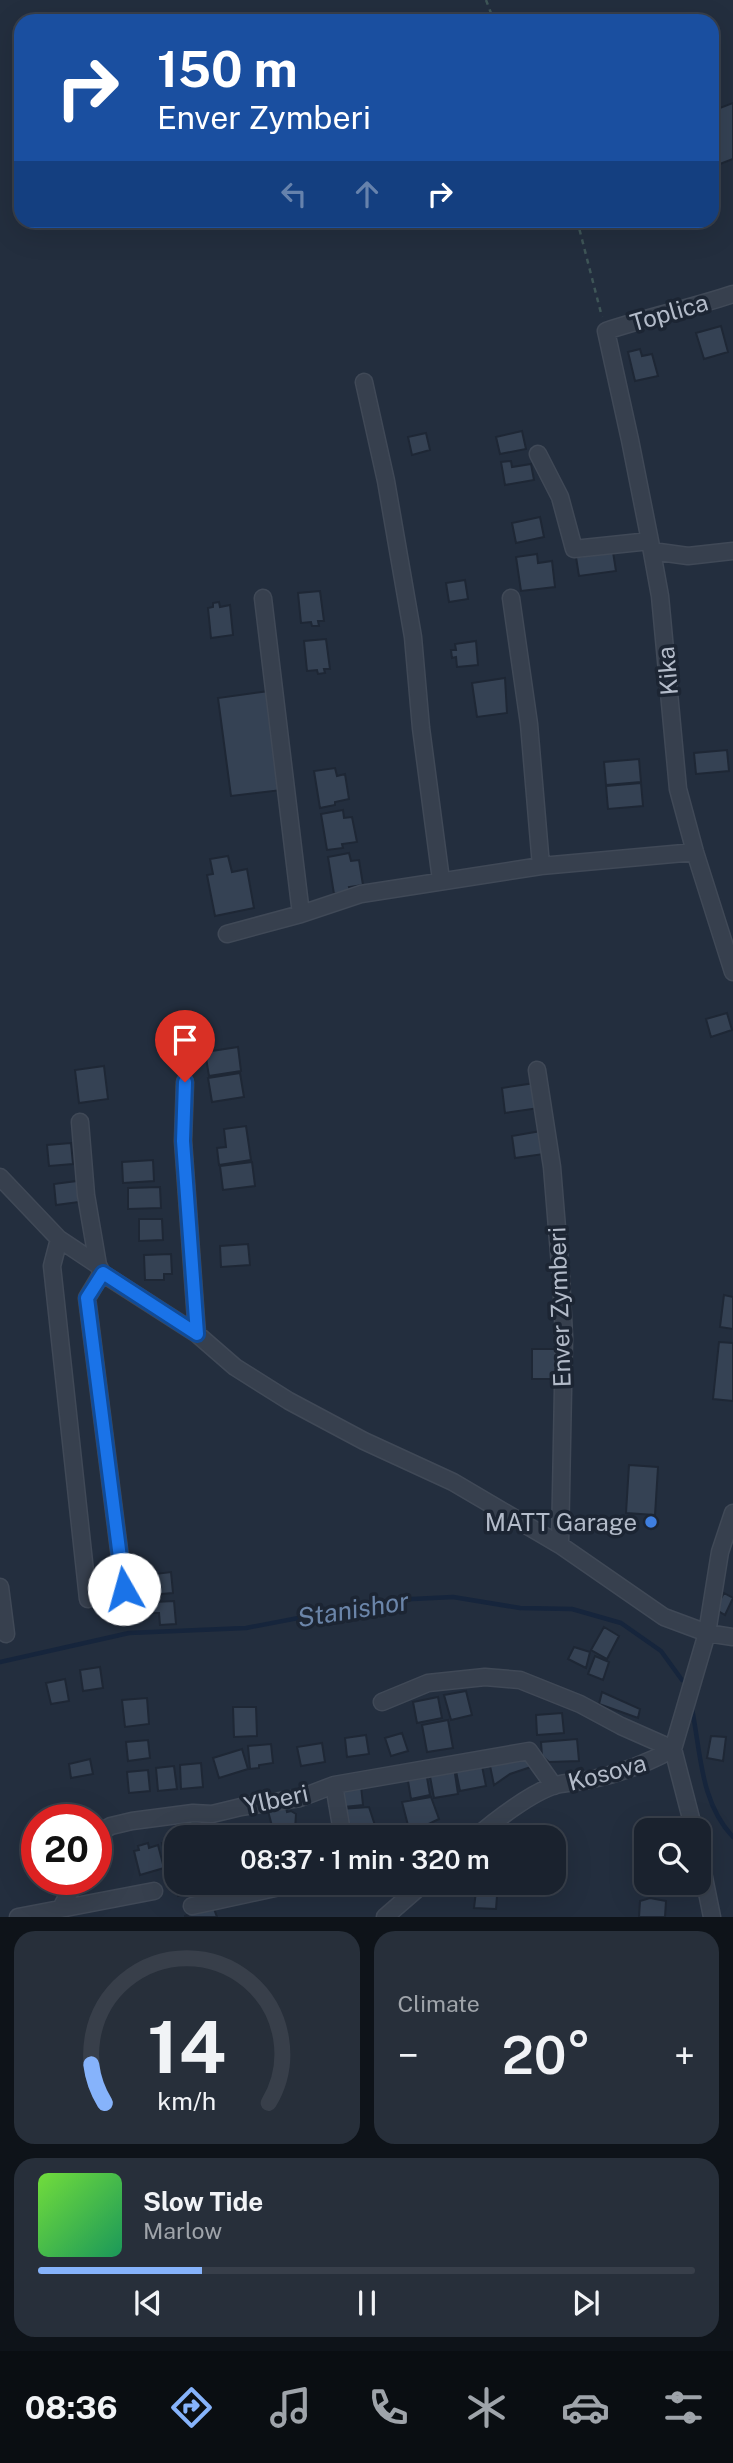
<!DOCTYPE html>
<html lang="en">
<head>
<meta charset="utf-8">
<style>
	body { margin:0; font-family:"Public Sans",sans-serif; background:#272f3a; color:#f1f3f6; height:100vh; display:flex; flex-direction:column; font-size:26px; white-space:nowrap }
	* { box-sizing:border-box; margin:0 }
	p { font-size:23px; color:#9fa4aa }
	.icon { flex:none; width:38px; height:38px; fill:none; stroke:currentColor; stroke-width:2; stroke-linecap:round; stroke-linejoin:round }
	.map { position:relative; height:1917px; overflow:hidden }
	.details { display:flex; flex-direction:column; gap:14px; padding:14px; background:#0e1319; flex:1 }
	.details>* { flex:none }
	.guide { position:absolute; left:14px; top:14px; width:705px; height:214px; border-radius:21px; box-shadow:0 7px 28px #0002,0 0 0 2px #383f4a; background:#1a4fa0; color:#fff; overflow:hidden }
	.controls { position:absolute; left:634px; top:1818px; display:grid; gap:14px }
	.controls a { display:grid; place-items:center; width:77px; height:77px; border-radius:14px; background:#1a222e; box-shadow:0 7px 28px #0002,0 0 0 2px #383f4a; font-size:35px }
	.speed { position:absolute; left:21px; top:1804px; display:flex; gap:14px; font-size:35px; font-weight:700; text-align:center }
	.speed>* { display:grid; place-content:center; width:91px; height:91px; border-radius:50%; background:#1a222e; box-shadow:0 7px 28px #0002,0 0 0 2px #383f4a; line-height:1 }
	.speed .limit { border:10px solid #d22; background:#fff; color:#111 }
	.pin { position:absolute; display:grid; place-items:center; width:60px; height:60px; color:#fff; margin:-72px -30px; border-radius:50% 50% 50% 0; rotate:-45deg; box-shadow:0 0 7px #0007 }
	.pin .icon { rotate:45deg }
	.me { position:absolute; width:77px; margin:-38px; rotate:353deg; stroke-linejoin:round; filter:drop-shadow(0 0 5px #0008) }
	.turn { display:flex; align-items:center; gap:24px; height:147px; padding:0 28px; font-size:32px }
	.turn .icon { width:91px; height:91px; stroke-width:2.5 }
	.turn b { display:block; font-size:49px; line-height:60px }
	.lanes { display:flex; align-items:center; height:66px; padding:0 28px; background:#0003; justify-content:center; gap:35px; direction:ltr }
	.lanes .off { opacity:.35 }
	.big { font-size:52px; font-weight:600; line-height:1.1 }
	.details .card { flex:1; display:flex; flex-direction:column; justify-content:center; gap:10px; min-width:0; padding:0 24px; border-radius:21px; background:#272f3a }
	.details .dial { align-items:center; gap:0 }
	.dial svg { height:182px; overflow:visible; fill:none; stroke:#383f4a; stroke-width:7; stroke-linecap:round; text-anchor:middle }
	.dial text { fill:#f1f3f6; stroke:none }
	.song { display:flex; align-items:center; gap:21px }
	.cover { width:84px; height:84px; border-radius:10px; background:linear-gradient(135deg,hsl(100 70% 55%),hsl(150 70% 35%)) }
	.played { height:7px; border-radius:4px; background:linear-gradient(90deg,#86b3fb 25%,#383f4a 25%) }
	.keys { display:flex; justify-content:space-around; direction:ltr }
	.heat { display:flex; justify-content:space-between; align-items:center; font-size:38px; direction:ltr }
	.details .tiles { flex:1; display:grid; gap:14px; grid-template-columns:1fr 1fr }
	.card:last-child { grid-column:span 2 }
	.trip { position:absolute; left:164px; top:1825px; width:402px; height:70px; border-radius:21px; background:#1a222e; box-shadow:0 7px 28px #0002,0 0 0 2px #383f4a; font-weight:600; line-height:70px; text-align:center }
	.tab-bar { display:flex; height:112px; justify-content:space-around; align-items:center; background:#0a0e12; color:#9fa4aa }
	.tab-bar .icon { width:49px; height:49px }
	.tab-bar .active { color:#86b3fb }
	.tab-bar b { font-size:32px; color:#f1f3f6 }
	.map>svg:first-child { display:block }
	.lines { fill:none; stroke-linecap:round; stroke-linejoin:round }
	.stream { stroke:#16253c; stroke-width:4.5 }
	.building { fill:#354254; stroke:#1e2735; stroke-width:2 }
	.minor-casing { stroke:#404957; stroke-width:19 }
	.path { stroke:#3e5557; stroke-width:2.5; stroke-dasharray:5 5; stroke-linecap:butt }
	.minor { stroke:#37404e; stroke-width:16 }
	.route-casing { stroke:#114b97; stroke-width:18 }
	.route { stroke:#1a73e8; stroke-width:12 }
	.shop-dot { fill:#3f7fe0; stroke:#1c2533; stroke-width:2.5 }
	.labels { text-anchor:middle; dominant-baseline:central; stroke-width:7; stroke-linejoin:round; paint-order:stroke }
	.street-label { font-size:24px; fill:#b3bbc9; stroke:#1c2533 }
	.poi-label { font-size:24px; fill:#b3bbc9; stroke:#1c2533; text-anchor:end }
	.water-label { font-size:26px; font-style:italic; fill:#6b85a9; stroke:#1c2533 }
</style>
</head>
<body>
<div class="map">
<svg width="733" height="1917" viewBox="0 0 733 1917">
	<rect width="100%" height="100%" fill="#232e3e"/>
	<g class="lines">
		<!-- stream -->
		<path class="stream" d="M0,1662L129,1633L246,1628L392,1600L453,1597L520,1608L572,1609L621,1623L661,1651L682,1680
			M691,1704C701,1750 699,1801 733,1837"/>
	</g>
	<!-- building -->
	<path class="building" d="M733,103V159L712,167V111Z
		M721,326L728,352L704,359L696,333Z
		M640,349L642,356L652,354L658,376L635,381L628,352Z
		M522,431L526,449L500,454L496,437Z
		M426,433L430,450L412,455L408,437Z
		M511,461L512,467L531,464L534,480L505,485L501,462Z
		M540,517L544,537L516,543L512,523Z
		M613,552L616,571L579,576L576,557Z
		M537,554L538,563L552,561L555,587L521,591L516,557Z
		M465,580L468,599L449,602L446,583Z
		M320,591L324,621H318L319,626H312L311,622L301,623L298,593Z
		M219,602L220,607L230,605L233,635L211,638L208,608L213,607V603Z
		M326,639L330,669H324L325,673L318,674L317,670L307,671L304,641Z
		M476,641L478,665L457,667L456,657L452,658L451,650H456L455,644Z
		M505,678L507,713L477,717L472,683Z
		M269,691L282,790L231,796L218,698Z
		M727,750L729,771L696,774L694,753Z
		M639,759L641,782L606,785L604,762Z
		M335,768L337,776L345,774L349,799L335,802V805L320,808L314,771Z
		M641,783L643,806L608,809L606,786Z
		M343,810L344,818L352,817L357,842L342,844L343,848L327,850L321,814Z
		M349,853L351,861L359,860L363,885L349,887L350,891L334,894L328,857Z
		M228,856L232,872L247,869L254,908L215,916L207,875L213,874L210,859Z
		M727,1013L732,1030L711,1037L706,1019Z
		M238,1047L241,1071L209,1076L205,1052Z
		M104,1066L108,1099L79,1103L75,1070Z
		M240,1073L244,1097L212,1102L208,1078Z
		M535,1083L539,1108L505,1113L502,1088Z
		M246,1126L251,1160L219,1165L217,1148L226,1147L224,1129Z
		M541,1131L544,1154L515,1158L512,1136Z
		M71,1143L73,1164L49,1166L47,1145Z
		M153,1160L154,1181L123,1183L122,1162Z
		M252,1162L255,1186L223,1190L220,1166Z
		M77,1181L79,1202L56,1205L54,1184Z
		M160,1187L161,1208L128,1209V1188Z
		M139,1219H162L163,1240L139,1241Z
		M248,1244L250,1265L221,1267L220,1246Z
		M171,1254L172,1274H164V1280H145L144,1255Z
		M724,1295L733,1297V1329L720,1327Z
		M719,1342L733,1343V1401L713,1399Z
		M532,1349H558V1379H532Z
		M629,1465L658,1467L655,1515L626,1513Z
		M171,1572L173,1593L149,1595L147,1575Z
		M724,1593L733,1598L725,1615L715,1609Z
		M174,1601L176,1624L160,1625L159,1613H153V1602Z
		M604,1627L619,1636L607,1659L591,1650Z
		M574,1647L590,1652L586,1668L568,1659Z
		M595,1656L609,1662L603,1680L588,1674Z
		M100,1667L103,1688L83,1691L80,1670Z
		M65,1679L69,1701L51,1704L46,1683Z
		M466,1691L472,1715L451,1720L444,1695Z
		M602,1692L640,1709L638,1718L599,1704Z
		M438,1697L442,1718L417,1723L413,1702Z
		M147,1698L149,1724L125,1727L122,1700Z
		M233,1707H256L257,1736L234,1737Z
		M562,1713L564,1733L537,1735L536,1715Z
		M448,1720L453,1748L427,1752L422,1725Z
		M402,1733L408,1751L391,1756L385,1738Z
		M366,1735L369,1754L347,1757L345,1738Z
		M711,1736L726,1737L723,1761L707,1758Z
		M577,1739L579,1761L549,1762L542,1756L541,1742Z
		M148,1740L150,1758L128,1761L126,1742Z
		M322,1743L325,1762L301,1766L297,1747Z
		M271,1744L273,1763L259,1765V1768L250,1769L248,1746Z
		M242,1749L248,1769L219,1778L213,1758Z
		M531,1757L537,1765L510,1774L494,1785L489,1761Z
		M90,1759L93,1774L71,1778L69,1764Z
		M481,1761L486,1786L460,1791L455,1766Z
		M201,1763L203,1787L181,1789L180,1765Z
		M174,1766L177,1789L158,1791L156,1768Z
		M454,1767L458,1794L434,1798L429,1771Z
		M148,1770L150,1791L129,1793L127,1772Z
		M426,1772L430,1795L411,1799L407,1775Z
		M361,1786L363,1805L344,1807L340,1788Z
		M431,1797L439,1819L410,1833L402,1802Z
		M286,1807L287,1812L291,1811L296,1814L295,1830L279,1834L277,1825L272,1826L268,1811Z
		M369,1807L379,1838H345L340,1809Z
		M225,1825L226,1829L235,1826L237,1838H213V1835L220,1833L218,1826Z
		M640,1825L661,1828L660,1830H646V1852L635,1851Z
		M177,1839V1864L168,1866L162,1843Z
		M148,1843L149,1848L158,1845L164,1868L140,1875L134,1851L139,1850L138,1846Z
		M177,1868V1883H198L200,1890L178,1896L171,1870Z
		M477,1883H498L496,1909L474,1908Z
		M650,1898L666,1901L665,1917H639L640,1901Z
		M213,1906L217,1917H185V1916Z"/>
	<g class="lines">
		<!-- minor casing -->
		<g class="minor-casing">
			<path id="minor" d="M364,382L386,481L413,637L421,728L441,880
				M538,454L560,497L574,549L650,541L660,596L678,789L695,852L733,972
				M650,541L630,440L606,331C648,317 691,308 733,294
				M652,551L688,556L733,551
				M263,598L301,914
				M511,598L529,724L541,866
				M227,934L301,914L361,894L541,866L695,852
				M537,1070L552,1167L561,1277L564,1337L560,1545
				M185,1082L183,1141L197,1334
				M80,1122L86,1195L98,1265
				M0,1177L59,1239L98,1265L102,1273L197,1334L235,1367L289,1401L364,1441L453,1482L560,1545L664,1617L707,1633L733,1637
				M59,1239L52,1266L88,1599
				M102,1273L87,1298L124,1589
				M0,1587L6,1634
				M382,1702L428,1683L485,1677L520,1680L580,1704L621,1726L673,1749L694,1830
				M334,1785L343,1838
				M96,1834L111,1826L132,1821L193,1813L212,1814L241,1807L300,1798L334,1785L529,1751L554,1786
				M475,1838C494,1821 532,1792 556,1785C568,1782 581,1782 593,1779C621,1773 648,1763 673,1749L707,1633L720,1552L733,1513
				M698,1848L712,1917
				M192,1906L298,1883
				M61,1908L76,1880
				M18,1917L154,1891
				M385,1917L424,1883"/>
		</g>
		<!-- path -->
		<path class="path" d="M486,0L494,21
			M577,220L602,317"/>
		<!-- minor -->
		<use href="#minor" class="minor"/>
	</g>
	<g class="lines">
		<!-- route casing -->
		<g class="route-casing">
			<path id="route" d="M124,1589L87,1298L103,1273L197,1334L183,1141L185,1082"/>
		</g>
		<!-- route -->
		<use href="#route" class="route"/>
	</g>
	<!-- markers -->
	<circle class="shop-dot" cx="651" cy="1522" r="7"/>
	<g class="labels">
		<!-- street labels -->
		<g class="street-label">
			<text transform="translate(669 312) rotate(-16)">Toplica</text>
			<text transform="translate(667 671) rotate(-95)">Kika</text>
			<text transform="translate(559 1307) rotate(-92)">Enver Zymberi</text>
			<text transform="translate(607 1772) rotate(-15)">Kosova</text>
			<text transform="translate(276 1799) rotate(-12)">Ylberi</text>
		</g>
		<!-- poi labels -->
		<g class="poi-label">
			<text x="637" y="1522">MATT Garage</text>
		</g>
		<!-- water labels -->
		<g class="water-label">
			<text transform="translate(353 1609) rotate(-9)">Stanishor</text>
		</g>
	</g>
</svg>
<div class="controls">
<a><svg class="icon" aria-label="search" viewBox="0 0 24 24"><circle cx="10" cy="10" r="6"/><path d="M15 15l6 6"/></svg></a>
</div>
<div class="speed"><div class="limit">20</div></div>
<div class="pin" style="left:185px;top:1082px;background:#d93025"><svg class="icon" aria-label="arrive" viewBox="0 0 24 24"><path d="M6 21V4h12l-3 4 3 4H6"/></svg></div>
<svg class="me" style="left:124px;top:1589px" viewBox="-20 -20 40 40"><circle r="19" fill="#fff"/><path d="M0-13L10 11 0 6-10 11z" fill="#1a73e8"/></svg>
<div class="trip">08:37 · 1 min · 320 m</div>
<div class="guide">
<div class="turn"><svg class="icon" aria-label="right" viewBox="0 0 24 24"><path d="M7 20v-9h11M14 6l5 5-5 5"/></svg><div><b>150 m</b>Enver Zymberi</div></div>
<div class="lanes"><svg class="icon off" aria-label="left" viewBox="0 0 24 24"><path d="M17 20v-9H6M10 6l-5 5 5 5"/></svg><svg class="icon off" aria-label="ahead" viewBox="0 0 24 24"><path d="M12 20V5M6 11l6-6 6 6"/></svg><svg class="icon" aria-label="right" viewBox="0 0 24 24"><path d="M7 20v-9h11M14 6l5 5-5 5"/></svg></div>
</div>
</div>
<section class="details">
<div class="tiles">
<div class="card dial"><svg viewBox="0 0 100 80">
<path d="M14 69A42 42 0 1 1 86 69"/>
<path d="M14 69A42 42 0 0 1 8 52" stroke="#86b3fb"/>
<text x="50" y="56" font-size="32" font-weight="700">14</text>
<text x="50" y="72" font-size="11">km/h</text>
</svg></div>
<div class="card"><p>Climate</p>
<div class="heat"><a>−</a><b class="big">20°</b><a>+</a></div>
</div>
<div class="card">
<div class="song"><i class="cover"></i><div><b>Slow Tide</b><p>Marlow</p></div></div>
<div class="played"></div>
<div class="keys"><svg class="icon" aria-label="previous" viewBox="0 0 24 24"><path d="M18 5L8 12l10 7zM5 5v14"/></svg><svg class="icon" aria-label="pause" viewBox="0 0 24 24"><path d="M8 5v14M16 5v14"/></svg><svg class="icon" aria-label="next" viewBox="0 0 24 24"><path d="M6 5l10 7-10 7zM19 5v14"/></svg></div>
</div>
</div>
</section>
<nav class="tab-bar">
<b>08:36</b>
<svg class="icon active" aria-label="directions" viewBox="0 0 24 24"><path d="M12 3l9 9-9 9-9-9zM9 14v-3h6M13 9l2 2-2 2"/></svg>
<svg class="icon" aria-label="music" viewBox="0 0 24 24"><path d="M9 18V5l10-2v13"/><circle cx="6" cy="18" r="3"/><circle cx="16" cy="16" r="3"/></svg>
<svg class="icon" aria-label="phone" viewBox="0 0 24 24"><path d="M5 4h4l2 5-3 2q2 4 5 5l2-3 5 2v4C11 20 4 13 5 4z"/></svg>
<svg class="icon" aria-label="climate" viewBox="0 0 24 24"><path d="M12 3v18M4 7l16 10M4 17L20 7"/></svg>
<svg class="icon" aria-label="car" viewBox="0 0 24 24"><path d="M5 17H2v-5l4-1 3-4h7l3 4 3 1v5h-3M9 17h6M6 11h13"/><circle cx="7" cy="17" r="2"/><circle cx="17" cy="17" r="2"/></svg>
<svg class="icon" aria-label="filters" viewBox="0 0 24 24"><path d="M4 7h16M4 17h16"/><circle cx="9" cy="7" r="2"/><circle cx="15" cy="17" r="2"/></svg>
</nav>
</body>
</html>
